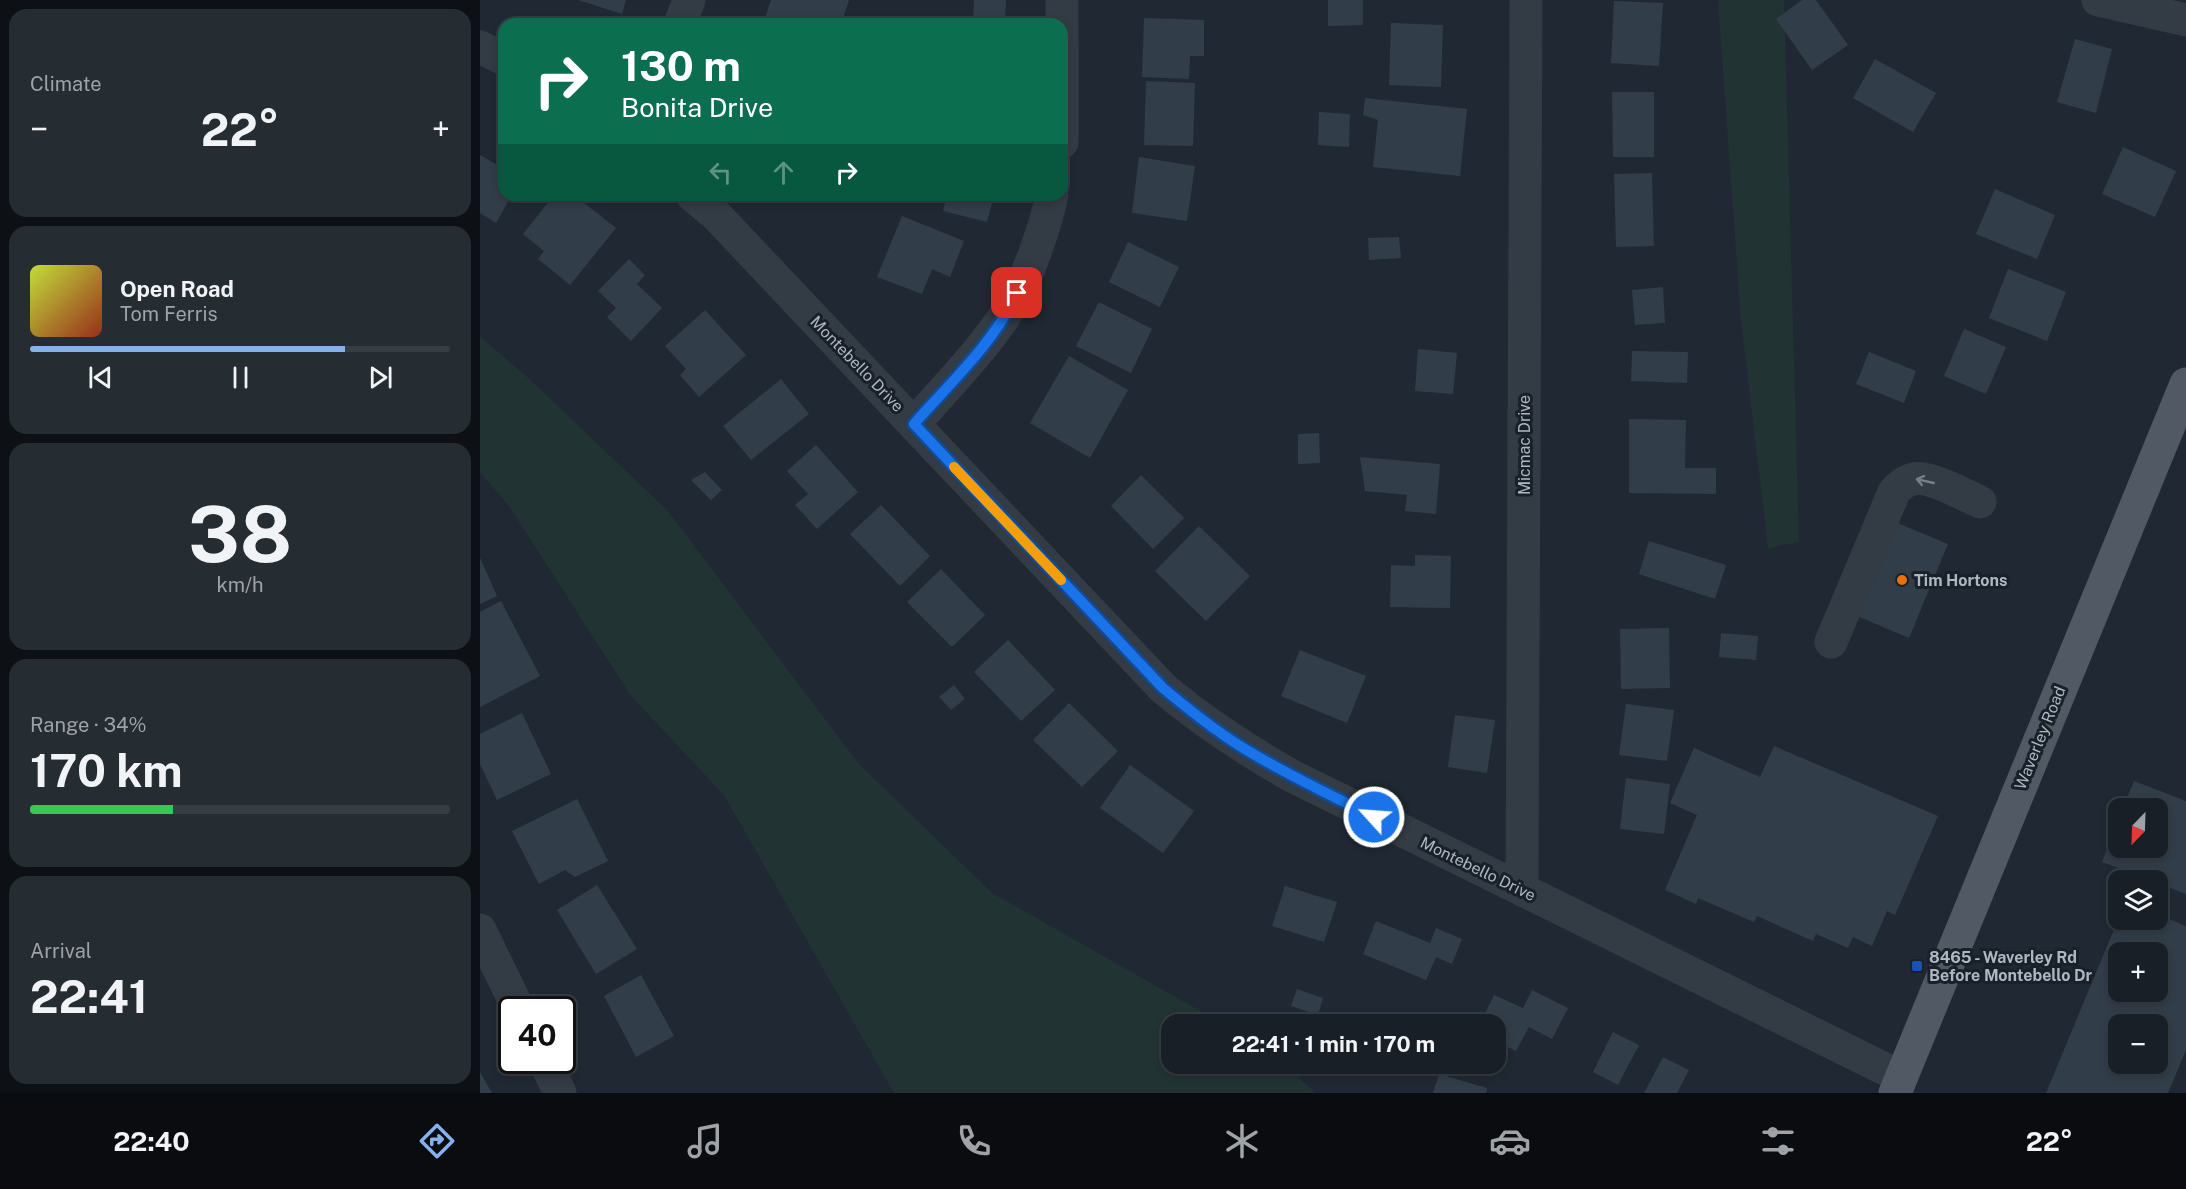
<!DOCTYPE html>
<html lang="en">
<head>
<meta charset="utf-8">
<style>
	body { margin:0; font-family:"Public Sans",sans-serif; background:#252c32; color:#f1f3f6; height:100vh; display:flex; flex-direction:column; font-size:22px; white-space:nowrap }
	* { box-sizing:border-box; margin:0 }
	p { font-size:20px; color:#9fa2a7 }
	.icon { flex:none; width:33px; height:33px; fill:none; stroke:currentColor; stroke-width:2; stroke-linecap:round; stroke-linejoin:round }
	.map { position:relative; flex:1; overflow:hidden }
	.sheet { display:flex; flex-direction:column; gap:9px; padding:9px; background:#0d1115; width:480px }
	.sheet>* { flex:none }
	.hud { position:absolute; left:18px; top:18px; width:570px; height:183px; border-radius:18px; box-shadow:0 3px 9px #0003,0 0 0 2px #363d43; background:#0b6e4f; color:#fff; overflow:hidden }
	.needle { width:39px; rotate:203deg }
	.buttons { position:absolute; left:1628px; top:798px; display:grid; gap:12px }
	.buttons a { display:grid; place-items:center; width:60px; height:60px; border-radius:12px; background:#181f26; box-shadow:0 3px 9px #0003,0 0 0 2px #363d43; font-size:30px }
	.speed { position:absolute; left:18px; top:996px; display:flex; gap:12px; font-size:30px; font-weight:700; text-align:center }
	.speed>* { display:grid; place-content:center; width:78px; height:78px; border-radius:50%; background:#181f26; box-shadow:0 3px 9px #0003,0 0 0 2px #363d43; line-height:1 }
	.speed .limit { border:3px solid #111; border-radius:9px; background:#fff; color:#111 }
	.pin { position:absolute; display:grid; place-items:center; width:51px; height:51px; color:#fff; margin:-26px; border-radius:12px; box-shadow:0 3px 9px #0006 }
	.me { position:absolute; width:66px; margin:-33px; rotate:296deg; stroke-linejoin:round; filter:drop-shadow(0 0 4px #0008) }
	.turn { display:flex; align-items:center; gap:21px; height:126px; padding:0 24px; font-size:27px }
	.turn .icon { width:78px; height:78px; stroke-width:2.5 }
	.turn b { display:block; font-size:42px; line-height:51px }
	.lanes { display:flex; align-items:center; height:57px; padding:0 24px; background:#0003; justify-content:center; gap:30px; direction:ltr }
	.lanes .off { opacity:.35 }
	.big { font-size:45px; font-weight:700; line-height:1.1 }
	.sheet .widget { flex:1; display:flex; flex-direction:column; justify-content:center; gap:9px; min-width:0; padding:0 21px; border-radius:18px; background:#252c32 }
	.sheet .dial { align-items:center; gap:0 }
	.dial b { font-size:78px; line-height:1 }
	.song { display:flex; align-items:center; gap:18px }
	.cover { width:72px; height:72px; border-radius:9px; background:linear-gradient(135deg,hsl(70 70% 55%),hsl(10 70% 35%)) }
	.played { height:6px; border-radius:3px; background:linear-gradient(90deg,#85b2ef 75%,#363d43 75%) }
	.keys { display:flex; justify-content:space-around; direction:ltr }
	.heat { display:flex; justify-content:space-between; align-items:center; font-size:33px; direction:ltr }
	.charge { height:9px; border-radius:4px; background:linear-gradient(90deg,#34c759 34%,#363d43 0) }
	.trip { position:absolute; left:681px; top:1014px; width:345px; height:60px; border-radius:18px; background:#181f26; box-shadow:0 3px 9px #0003,0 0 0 2px #363d43; font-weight:700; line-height:60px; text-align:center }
	.menu { display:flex; height:96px; justify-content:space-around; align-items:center; background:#0a0c0f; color:#9fa2a7 }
	.menu .icon { width:42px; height:42px }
	.menu .selected { color:#85b2ef }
	.menu b { font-size:27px; color:#f1f3f6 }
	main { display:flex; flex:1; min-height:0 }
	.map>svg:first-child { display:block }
	.green { fill:#223334 }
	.building { fill:#323d4a; fill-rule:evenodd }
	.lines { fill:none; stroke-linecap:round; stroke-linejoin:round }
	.minor { stroke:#333b44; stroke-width:33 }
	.major { stroke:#515a64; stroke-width:33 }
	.oneway { stroke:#767f89 }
	.route-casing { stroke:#114b97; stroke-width:15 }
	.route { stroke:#1a73e8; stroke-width:10 }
	.slow { stroke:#f59e0b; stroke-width:10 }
	.food-dot { fill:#e8710a; stroke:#192028; stroke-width:2 }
	.transit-dot { fill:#1a4fb4; stroke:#192028; stroke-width:2 }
	.labels { text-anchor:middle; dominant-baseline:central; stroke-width:6; stroke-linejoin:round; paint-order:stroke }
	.street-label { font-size:16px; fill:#adb6c1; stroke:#192028 }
	.poi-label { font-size:16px; font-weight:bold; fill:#adb6c1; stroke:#192028; text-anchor:start }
</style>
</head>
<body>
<main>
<section class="sheet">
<div class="widget"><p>Climate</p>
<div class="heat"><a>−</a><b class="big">22°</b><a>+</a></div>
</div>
<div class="widget">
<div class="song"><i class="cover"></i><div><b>Open Road</b><p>Tom Ferris</p></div></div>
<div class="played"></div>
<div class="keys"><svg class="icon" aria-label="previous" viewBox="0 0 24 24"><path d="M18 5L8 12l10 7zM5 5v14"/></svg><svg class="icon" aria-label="pause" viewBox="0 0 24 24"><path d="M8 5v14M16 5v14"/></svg><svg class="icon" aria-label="next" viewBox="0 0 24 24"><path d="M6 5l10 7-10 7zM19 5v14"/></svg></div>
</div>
<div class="widget dial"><b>38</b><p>km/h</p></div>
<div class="widget"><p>Range · 34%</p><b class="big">170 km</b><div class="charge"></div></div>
<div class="widget"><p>Arrival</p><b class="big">22:41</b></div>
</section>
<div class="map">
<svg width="1706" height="1093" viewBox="0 0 1706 1093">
	<rect width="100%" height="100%" fill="#202933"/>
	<!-- green -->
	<path class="green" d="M1238,0H1304L1319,542L1288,548L1261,320Z
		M0,337L45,375L187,510L379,764L512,893L743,1024H692V1064H803L836,1093H414L244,795L151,696L29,506L0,472Z"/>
	<!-- building -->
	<path class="building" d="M98,0H146L142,14Z
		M291,0H369L361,24H283Z
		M494,0H526L525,24H493Z
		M848,0H883V25L848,26Z
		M1322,0H1336L1368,45L1332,70L1296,19Z
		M1134,1L1183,3L1179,66L1131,63Z
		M664,18L724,20V56H710L709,79L662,77Z
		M911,23L963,25L961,87L909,85Z
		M1595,39L1632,49L1616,113L1577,102Z
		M1395,59L1456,93L1433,132L1373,98Z
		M666,81L715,83L713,146L664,145Z
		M1132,92H1174V157H1133Z
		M885,98L987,109L980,176L893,167L898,120L883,115Z
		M839,112L870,114L869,147L838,145Z
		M1643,147L1696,171L1675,217L1622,194Z
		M0,155L24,169V195H32L16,223L0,213Z
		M659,157L715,166L707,221L652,213Z
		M1172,173L1174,246L1136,247L1134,174Z
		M1515,189L1575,215L1557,259L1496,234Z
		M74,195H94L136,228L90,285L58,259L64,251L43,234Z
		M467,195H514L507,222L463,211Z
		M422,216L484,241L470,277L452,269L442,294L397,277Z
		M919,237L921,258L889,260L888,238Z
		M648,242L699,267L680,307L629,282Z
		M149,259L165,275L157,284L182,308L151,341L127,317L136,308L118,291Z
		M1528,269L1586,292L1567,341L1509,318Z
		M1183,287L1185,323L1155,325L1152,290Z
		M619,302L672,329L651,373L596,346Z
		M225,310L266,355L219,397L200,375L206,369L185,346Z
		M1484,329L1526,347L1506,394L1464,376Z
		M938,349L977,353L973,394L935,391Z
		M1152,351L1208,352L1207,383L1151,381Z
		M1389,352L1436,371L1424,403L1376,384Z
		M589,356L648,390L610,458L550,423Z
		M301,379L329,414L271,460L243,426Z
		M1149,419L1206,420L1205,468H1236V494L1149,493Z
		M839,433L840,463L818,464V434Z
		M336,445L378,492L337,529L315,505L328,494L307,471Z
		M880,457L960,464L956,514L925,511L927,495L885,491Z
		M225,472L242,490L231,500L211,480Z
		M661,475L704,518L673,549L631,506Z
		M401,505L450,556L420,586L370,534Z
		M1415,522L1468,544L1429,638L1377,616Z
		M719,526L770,576L726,621L675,571Z
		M1169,541L1246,565L1235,599L1159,574Z
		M935,555L971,556L970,608L910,607L911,565L935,566Z
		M0,558L17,596L0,604Z
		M461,569L505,615L472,647L427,602Z
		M21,601L60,676L0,707V612Z
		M1189,628L1190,688L1141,689L1140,629Z
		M1241,633L1278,636L1276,660L1239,657Z
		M528,640L575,690L541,721L494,672Z
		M820,650L886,676L867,723L801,696Z
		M474,685L485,699L471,710L459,697Z
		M589,703L638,751L602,787L553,740Z
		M1146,704L1194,710L1187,761L1139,755Z
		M42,713L71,774L17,800L0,764V734Z
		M975,715L1015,720L1007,773L968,767Z
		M1294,746L1458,816L1415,915L1407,911L1392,946L1373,937L1368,948L1336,934L1333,941L1277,916L1274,922L1218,898L1216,904L1185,890L1217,815L1190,803L1214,748L1280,777Z
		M650,765L714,811L683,853L620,808Z
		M1146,778L1190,784L1184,834L1140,829Z
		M1654,781L1706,801V894L1677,883V880H1671L1622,862L1638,821V848H1677V808H1643Z
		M97,799L128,861L95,877L85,870L59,884L32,831Z
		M117,885L157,949L116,974L77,910Z
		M805,886L857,902L844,942L792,926Z
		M1677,914L1706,926V1050L1688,1093H1566L1638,920H1677ZM1638,952H1677V992H1638ZM1638,1024H1677V1064H1638Z
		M896,921L950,943L956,928L982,939L972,964L956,957L946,980L883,954Z
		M161,975L194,1036L156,1057L124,996Z
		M817,989L843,998L838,1015L811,1006Z
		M1052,990L1088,1008L1072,1039L1049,1027L1036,1051L1020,1043L1026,1031L1016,1026V1024L1002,1020L1014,995L1043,1008Z
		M1133,1032L1159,1045L1138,1085L1113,1072Z
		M1183,1057L1209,1070L1197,1093H1164Z
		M0,1072L12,1093H0Z
		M959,1074L1007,1088L1006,1093H953Z"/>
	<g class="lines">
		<!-- minor -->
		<path class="minor" d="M1618,0L1706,20
			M200,24L209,0
			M0,47L24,59
			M582,142V0
			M212,195L236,215L683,688C723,722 765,749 810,775L1421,1077
			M434,424C466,387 501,352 528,311C545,286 566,225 572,195
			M1351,642L1414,492C1419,486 1424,481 1433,479C1449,475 1484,495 1500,502
			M1042,890L1046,0
			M0,930L39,1010
			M64,1060L80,1093"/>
		<!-- major -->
		<path class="major" d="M1415,1093L1706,384"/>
	</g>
	<!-- one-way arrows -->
	<defs><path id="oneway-shaft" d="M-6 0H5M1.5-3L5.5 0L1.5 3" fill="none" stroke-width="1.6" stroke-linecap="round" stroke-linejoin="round" transform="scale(1.5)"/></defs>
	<use class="oneway" href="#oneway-shaft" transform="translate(1445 481) rotate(-167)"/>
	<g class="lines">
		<!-- route casing -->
		<g class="route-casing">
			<path id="route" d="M537,293C514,343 470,383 434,424L683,688C708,709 733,729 760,746C803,773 849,794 894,817"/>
		</g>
		<!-- route -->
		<use href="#route" class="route"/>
		<!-- slow -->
		<path class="slow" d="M474,467L581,580"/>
	</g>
	<!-- markers -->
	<circle class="food-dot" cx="1422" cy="580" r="6"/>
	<rect class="transit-dot" x="1431" y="960" width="12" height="12" rx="3"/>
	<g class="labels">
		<!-- street labels -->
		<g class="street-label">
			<text transform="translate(377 364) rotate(46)">Montebello Drive</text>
			<text transform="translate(1044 445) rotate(-90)">Micmac Drive</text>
			<text transform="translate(1560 738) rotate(-68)">Waverley Road</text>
			<text transform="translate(998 869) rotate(26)">Montebello Drive</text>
		</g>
		<!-- poi labels -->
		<g class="poi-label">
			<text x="1434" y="580">Tim Hortons</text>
			<text x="1449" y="957">8465 - Waverley Rd<tspan x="1449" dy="18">Before Montebello Dr</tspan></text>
		</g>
	</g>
</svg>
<div class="buttons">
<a><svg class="needle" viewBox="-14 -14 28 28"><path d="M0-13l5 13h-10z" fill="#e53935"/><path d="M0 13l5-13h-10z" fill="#9fa2a7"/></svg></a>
<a><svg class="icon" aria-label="layers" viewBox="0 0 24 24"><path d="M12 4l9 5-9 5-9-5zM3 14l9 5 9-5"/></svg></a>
<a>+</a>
<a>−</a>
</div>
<div class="speed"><div class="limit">40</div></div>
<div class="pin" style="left:537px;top:293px;background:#d93025"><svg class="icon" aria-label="arrive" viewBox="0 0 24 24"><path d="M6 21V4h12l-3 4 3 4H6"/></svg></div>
<svg class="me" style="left:894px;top:817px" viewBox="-20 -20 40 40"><circle r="17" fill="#1a73e8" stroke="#fff" stroke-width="3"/><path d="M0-11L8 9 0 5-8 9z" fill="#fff"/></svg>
<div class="trip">22:41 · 1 min · 170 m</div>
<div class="hud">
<div class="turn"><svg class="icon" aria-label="right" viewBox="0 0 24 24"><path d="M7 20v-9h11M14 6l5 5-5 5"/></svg><div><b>130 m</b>Bonita Drive</div></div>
<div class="lanes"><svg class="icon off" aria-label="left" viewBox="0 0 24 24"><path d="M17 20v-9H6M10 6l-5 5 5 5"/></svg><svg class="icon off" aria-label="ahead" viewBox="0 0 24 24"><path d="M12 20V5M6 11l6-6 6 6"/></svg><svg class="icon" aria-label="right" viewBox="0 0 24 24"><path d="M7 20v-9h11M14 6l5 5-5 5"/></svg></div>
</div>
</div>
</main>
<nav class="menu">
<b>22:40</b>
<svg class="icon selected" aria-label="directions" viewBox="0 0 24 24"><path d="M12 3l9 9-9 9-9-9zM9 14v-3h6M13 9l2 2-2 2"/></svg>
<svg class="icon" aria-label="music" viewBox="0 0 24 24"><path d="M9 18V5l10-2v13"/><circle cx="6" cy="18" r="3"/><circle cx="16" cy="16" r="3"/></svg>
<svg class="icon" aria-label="phone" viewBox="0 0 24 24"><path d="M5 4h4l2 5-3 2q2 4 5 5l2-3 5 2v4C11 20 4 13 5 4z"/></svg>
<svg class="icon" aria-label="climate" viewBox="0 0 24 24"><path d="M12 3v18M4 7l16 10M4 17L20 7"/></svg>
<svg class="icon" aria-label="car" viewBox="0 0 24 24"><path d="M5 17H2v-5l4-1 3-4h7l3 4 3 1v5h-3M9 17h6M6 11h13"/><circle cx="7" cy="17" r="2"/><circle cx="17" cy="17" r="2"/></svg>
<svg class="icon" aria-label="filters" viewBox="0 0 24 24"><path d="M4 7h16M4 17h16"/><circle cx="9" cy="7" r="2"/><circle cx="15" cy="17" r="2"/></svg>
<b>22°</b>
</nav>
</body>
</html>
